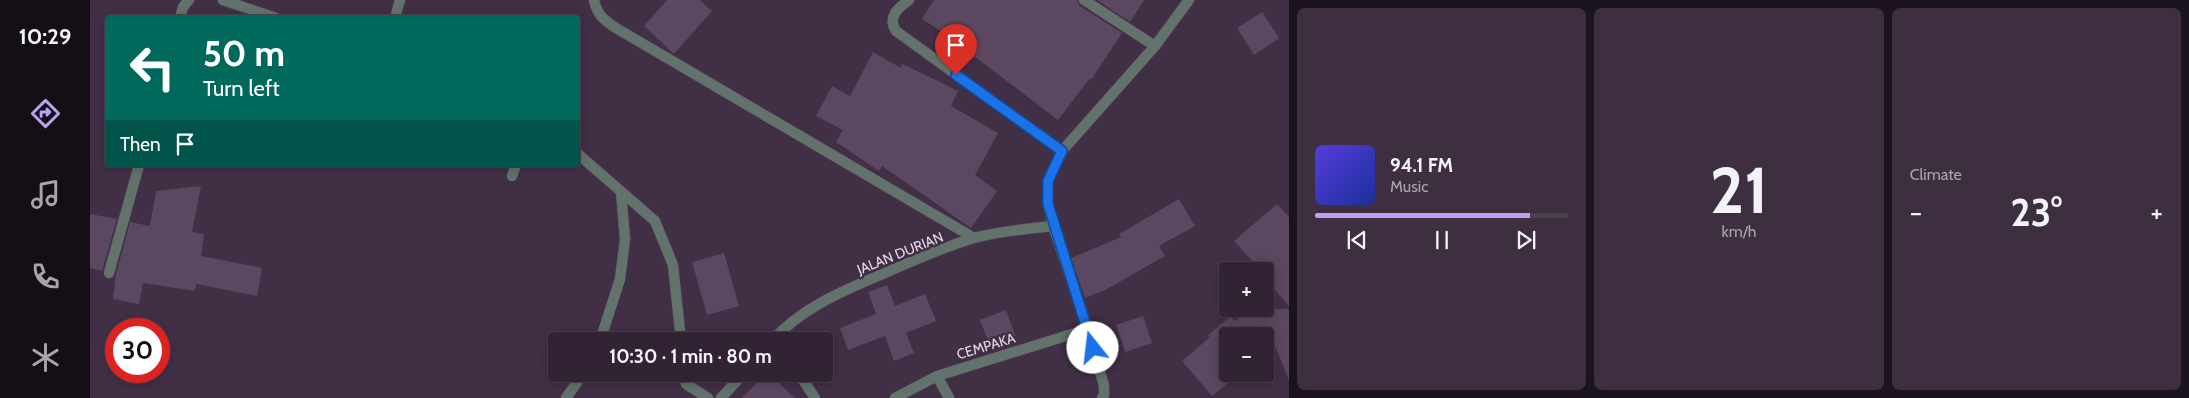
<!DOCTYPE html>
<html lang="en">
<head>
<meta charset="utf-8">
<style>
	body { margin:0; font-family:Cabin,sans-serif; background:#3d2f40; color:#f1f3f6; height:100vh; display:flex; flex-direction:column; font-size:19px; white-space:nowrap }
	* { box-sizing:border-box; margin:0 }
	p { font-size:16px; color:#a8a4ac }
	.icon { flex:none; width:28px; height:28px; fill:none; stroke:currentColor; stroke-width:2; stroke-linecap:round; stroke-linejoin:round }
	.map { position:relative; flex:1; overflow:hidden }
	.panel { display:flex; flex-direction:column; gap:8px; padding:8px; background:#1b131d; width:900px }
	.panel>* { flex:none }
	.hud { position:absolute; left:15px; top:15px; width:475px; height:152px; border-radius:5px; box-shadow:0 2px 12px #0003,0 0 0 1px #4c404f; background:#00695c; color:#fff; overflow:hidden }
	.buttons { position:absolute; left:1129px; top:262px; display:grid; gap:10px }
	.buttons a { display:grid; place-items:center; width:55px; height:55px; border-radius:5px; background:#312334; box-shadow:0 2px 12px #0003,0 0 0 1px #4c404f; font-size:25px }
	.speed { position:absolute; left:15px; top:318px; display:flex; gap:10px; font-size:25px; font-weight:700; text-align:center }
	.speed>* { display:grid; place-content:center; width:65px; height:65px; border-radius:50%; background:#312334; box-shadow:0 2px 12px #0003,0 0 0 1px #4c404f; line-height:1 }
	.speed .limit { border:8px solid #d22; background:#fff; color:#111 }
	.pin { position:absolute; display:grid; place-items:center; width:42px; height:42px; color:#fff; margin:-51px -21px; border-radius:50% 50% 50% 0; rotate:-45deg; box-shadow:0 0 5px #0007 }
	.pin .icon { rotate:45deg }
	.me { position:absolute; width:55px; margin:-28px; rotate:344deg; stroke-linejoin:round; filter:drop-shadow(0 0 4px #0008) }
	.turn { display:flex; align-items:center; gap:18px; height:105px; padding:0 15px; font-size:22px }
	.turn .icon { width:65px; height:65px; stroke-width:2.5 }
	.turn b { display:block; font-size:35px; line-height:42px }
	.then { display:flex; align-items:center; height:48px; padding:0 15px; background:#0003; gap:10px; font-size:19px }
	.big { font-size:38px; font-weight:700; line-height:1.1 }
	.panel .tile { flex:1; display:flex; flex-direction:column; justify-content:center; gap:8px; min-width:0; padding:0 18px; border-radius:8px; background:#3d2f40 }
	.panel .dial { align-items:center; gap:0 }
	.dial b { font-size:65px; line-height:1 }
	.song { display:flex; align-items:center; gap:15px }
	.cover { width:60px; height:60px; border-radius:8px; background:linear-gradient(135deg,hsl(250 70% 55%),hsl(230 70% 35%)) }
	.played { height:5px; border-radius:2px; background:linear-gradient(90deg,#bca0f2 85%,#4c404f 85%) }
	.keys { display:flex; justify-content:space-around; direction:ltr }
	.heat { display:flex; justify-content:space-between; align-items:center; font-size:28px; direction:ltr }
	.panel .tiles { flex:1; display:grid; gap:8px; grid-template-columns:repeat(3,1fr) }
	.trip { position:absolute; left:458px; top:332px; width:285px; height:50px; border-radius:5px; background:#312334; box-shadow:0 2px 12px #0003,0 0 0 1px #4c404f; font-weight:700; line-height:50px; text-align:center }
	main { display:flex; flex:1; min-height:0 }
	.dock { display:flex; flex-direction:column; width:90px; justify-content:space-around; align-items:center; background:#140e15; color:#a8a4ac }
	.dock .icon { width:35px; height:35px }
	.dock .current { color:#bca0f2 }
	.dock b { font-size:22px; color:#f1f3f6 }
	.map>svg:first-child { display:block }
	.building { fill:#5b4760 }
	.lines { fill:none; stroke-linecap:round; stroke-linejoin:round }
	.street-casing { stroke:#5e4d63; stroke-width:11 }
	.street { stroke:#61736a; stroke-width:10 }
	.route-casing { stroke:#114b97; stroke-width:12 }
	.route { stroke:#1a73e8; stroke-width:9 }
	.labels { text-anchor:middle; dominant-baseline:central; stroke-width:5; stroke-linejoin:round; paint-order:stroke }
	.street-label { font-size:14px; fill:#e4d8e7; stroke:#412f46 }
</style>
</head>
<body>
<main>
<nav class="dock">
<b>10:29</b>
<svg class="icon current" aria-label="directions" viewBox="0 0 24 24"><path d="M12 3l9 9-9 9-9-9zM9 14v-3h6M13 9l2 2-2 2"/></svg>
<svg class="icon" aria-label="music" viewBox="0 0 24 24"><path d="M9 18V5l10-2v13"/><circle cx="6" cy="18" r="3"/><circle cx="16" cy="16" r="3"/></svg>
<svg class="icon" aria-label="phone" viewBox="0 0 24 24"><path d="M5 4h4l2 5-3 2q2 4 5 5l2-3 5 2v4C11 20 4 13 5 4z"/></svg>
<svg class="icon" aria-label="climate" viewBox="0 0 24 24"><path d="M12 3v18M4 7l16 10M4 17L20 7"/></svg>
</nav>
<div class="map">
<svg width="1199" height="398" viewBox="0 0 1199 398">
	<rect width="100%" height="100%" fill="#412f46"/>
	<!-- building -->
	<path class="building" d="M577,0H610L622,11L584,54L554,26Z
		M844,0H987L990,6L1032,33L1001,80L1000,78L968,120L872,47L873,45L832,19Z
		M1007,0H1054L1040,22Z
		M1172,12L1189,38L1164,55L1147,28Z
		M783,52L811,68L813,64L868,91L861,106L908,133L885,175L907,191L881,228L792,166L789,171L746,142L753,130L726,116L742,86L760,96Z
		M111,186L102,232L114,234L111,256L172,268L167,296L106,284L105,291L53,283L49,304L23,299L26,274L40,222L60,226L66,191Z
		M1089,199L1105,226L1069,246L1075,256L1015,290L995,298L981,258L1031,237L1029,234Z
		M1187,204L1199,217V306L1175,279V271H1168L1166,270L1169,268L1144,241Z
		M0,214L27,219L12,271L0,268Z
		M634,253L649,306L617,315L602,262Z
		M797,285L805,306L835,294L846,321L816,333L824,353L804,361L795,336L758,350L750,328L786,314L778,292Z
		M1160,309H1199V380L1184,344L1175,352V336H1138V374H1149L1122,396L1092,361L1120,337L1118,335L1141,316L1145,321Z
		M916,310L927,340L901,349L890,320Z
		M1053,316L1062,343L1035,352L1026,325Z
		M675,374H680L705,398H652Z"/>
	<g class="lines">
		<!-- street casing -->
		<g class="street-casing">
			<path id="street" d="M133,0L186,18
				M504,0C507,15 514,20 526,28L884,238
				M819,0C808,8 797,17 806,31L972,151
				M994,0L1065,46
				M90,18L93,7L99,0
				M305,18L310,0
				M488,154L565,221L583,265L591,341
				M422,176L426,165
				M19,273L49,165
				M510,341L530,279L535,239L531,192
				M682,341C712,307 755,290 795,273C824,260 854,247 884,238C910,231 937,229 963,226
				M595,374L596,384L618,398
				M709,374L725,398
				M847,376L859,398
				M476,398L493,374
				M631,398L653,374
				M805,398L847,376L998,329
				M1012,398L1014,395V386L998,329L963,226L958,204V181L972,151L1065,46L1099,0"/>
		</g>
		<!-- street -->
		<use href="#street" class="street"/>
	</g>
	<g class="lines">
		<!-- route casing -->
		<g class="route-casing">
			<path id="route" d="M866,75L972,151L958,181V204L1003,348"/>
		</g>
		<!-- route -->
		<use href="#route" class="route"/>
	</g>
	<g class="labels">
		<!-- street labels -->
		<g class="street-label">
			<text transform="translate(810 253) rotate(-22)">JALAN DURIAN</text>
			<text transform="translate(896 346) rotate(-17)">CEMPAKA</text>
		</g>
	</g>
</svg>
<div class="buttons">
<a>+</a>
<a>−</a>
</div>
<div class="speed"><div class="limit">30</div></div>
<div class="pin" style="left:866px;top:75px;background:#d93025"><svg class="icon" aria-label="arrive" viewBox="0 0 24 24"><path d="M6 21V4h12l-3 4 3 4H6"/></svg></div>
<svg class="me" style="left:1003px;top:348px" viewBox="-20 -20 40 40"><circle r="19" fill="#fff"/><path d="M0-13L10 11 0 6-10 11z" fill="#1a73e8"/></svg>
<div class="trip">10:30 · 1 min · 80 m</div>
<div class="hud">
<div class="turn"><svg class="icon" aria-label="left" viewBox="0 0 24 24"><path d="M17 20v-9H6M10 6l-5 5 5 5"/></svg><div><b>50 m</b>Turn left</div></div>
<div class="then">Then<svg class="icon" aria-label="arrive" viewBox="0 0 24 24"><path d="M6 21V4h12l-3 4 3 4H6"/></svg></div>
</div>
</div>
<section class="panel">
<div class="tiles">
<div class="tile">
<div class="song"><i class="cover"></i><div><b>94.1 FM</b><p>Music</p></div></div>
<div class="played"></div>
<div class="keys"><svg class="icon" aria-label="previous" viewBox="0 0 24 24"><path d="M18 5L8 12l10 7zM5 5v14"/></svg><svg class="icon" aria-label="pause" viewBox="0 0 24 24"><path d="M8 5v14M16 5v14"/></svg><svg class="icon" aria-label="next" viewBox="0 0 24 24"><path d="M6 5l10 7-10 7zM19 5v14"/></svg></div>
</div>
<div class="tile dial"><b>21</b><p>km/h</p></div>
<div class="tile"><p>Climate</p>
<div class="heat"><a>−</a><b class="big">23°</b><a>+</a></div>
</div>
</div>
</section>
</main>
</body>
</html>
